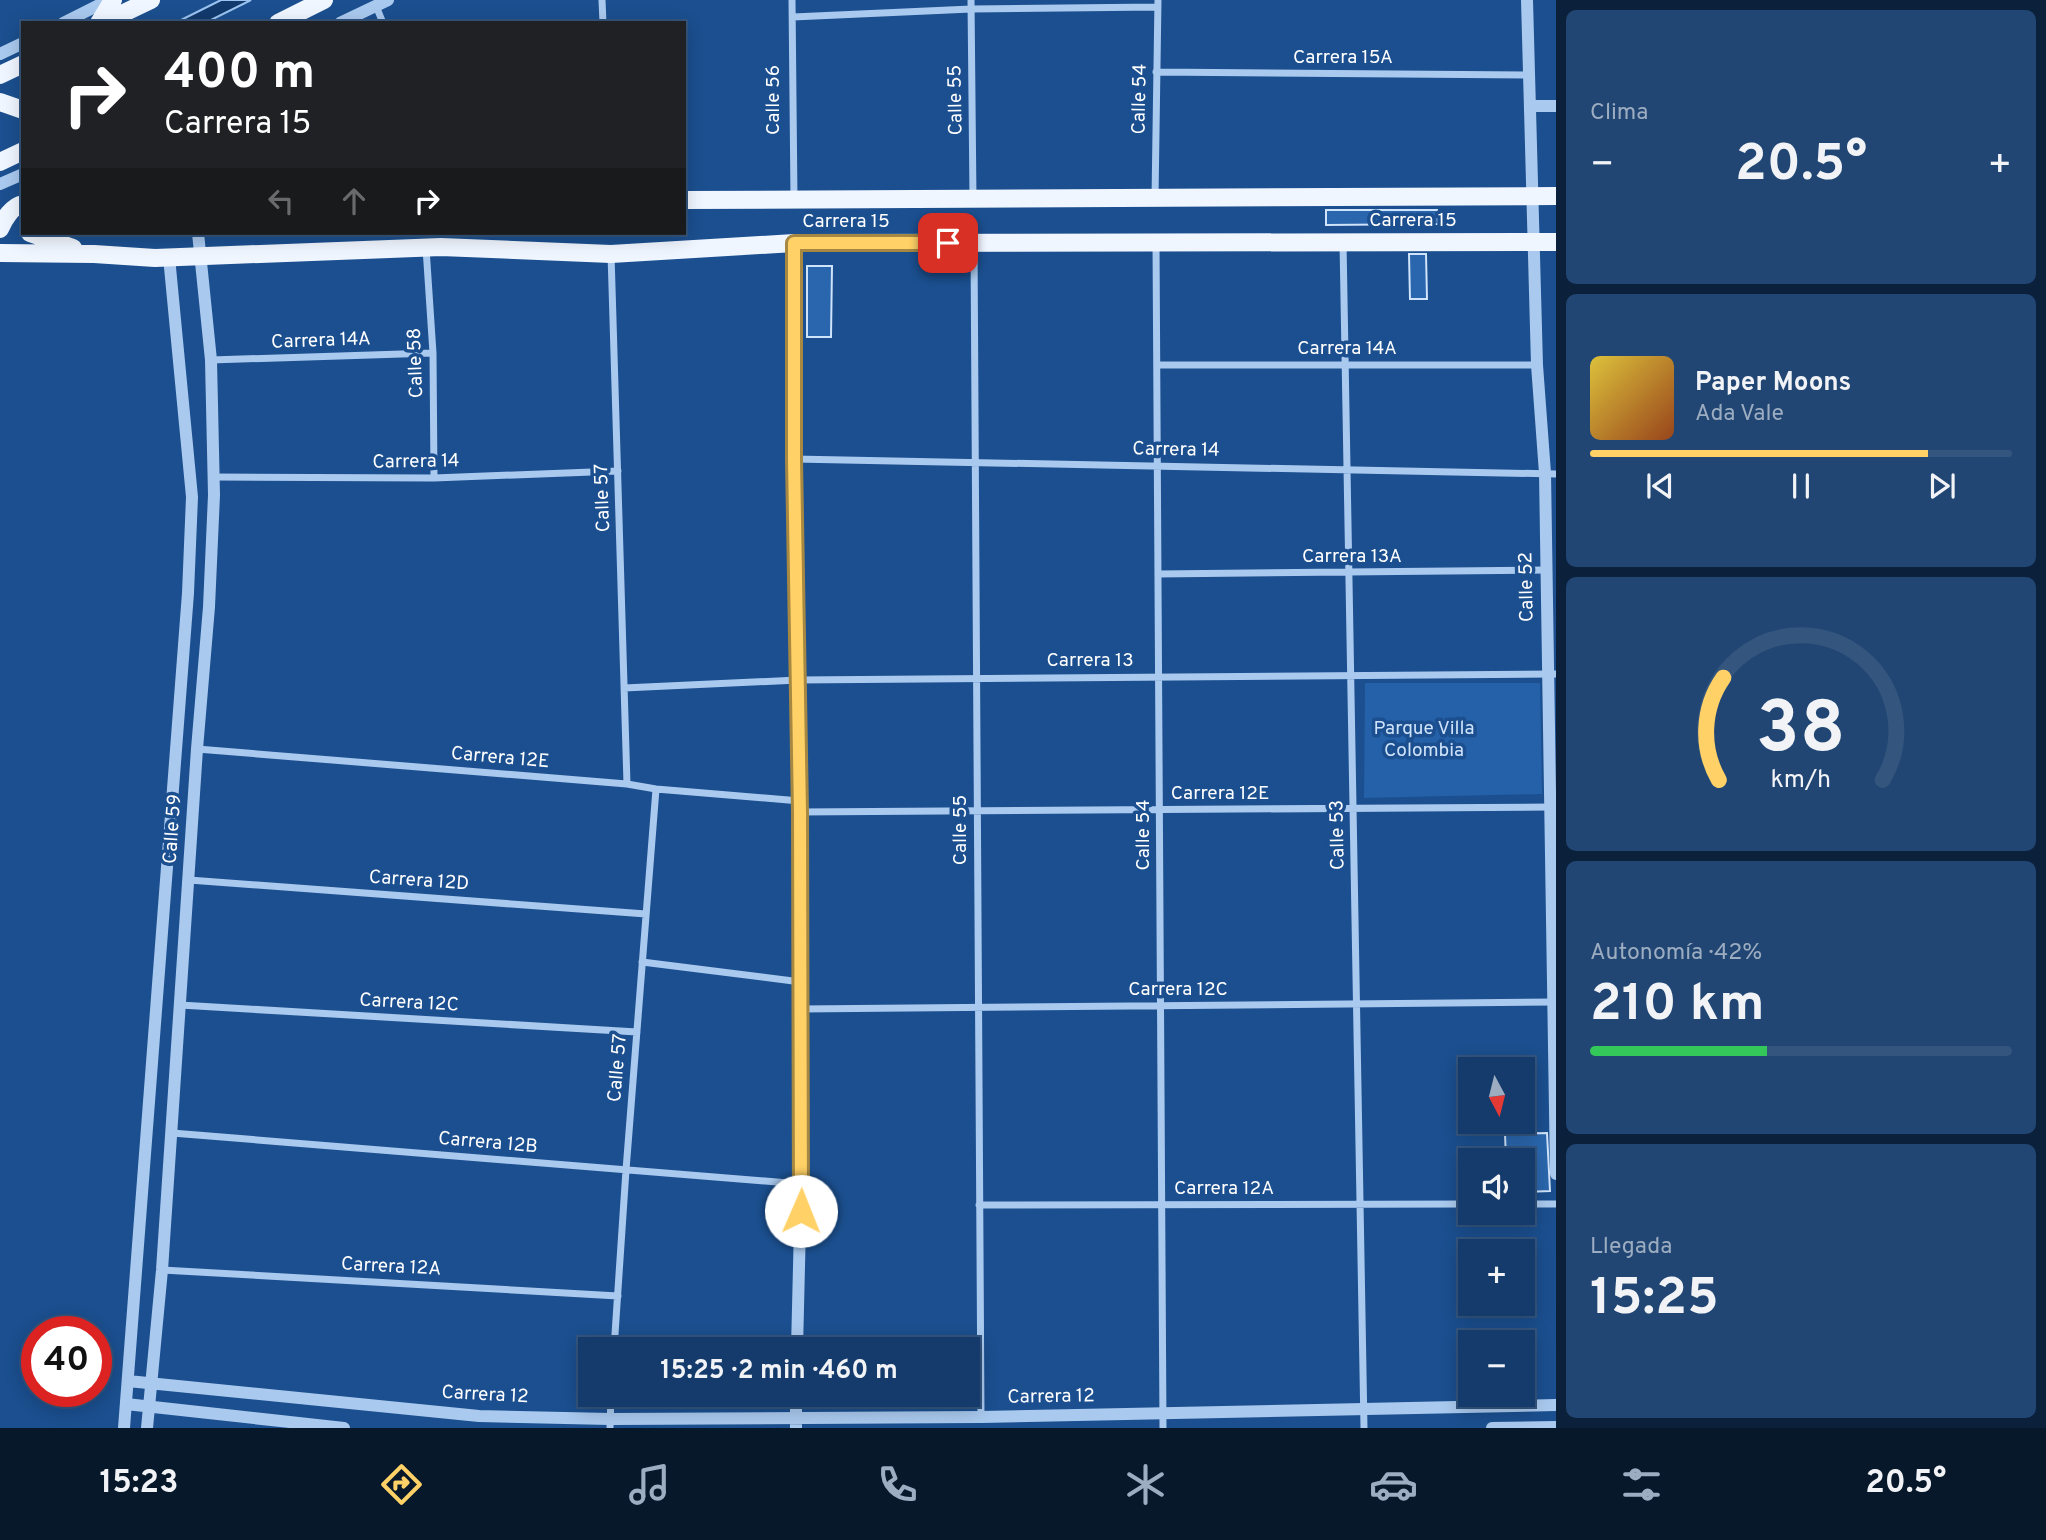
<!DOCTYPE html>
<html lang="es">
<head>
<meta charset="utf-8">
<style>
	body { margin:0; font-family:Overpass,sans-serif; background:#214673; color:#f1f3f6; height:100vh; display:flex; flex-direction:column; font-size:26px; white-space:nowrap }
	* { box-sizing:border-box; margin:0 }
	p { font-size:23px; color:#9dadc1 }
	.icon { flex:none; width:38px; height:38px; fill:none; stroke:currentColor; stroke-width:2; stroke-linecap:round; stroke-linejoin:round }
	.map { position:relative; flex:1; overflow:hidden }
	.drawer { display:flex; flex-direction:column; gap:10px; padding:10px; background:#0b203b; width:490px }
	.drawer>* { flex:none }
	.top-card { position:absolute; left:21px; top:21px; width:665px; height:214px; border-radius:0px; box-shadow:0 4px 18px #0003,0 0 0 2px #33557e; background:#202124; color:#fff; overflow:hidden }
	.needle { width:46px; rotate:173deg }
	.controls { position:absolute; left:1458px; top:1057px; display:grid; gap:14px }
	.controls a { display:grid; place-items:center; width:77px; height:77px; border-radius:0px; background:#143b6b; box-shadow:0 4px 18px #0003,0 0 0 2px #33557e; font-size:35px }
	.speed { position:absolute; left:21px; top:1316px; display:flex; gap:14px; font-size:35px; font-weight:700; text-align:center }
	.speed>* { display:grid; place-content:center; width:91px; height:91px; border-radius:50%; background:#143b6b; box-shadow:0 4px 18px #0003,0 0 0 2px #33557e; line-height:1 }
	.speed .limit { border:10px solid #d22; background:#fff; color:#111 }
	.pin { position:absolute; display:grid; place-items:center; width:60px; height:60px; color:#fff; margin:-30px; border-radius:14px; box-shadow:0 4px 10px #0006 }
	.me { position:absolute; width:77px; margin:-38px; rotate:1deg; stroke-linejoin:round; filter:drop-shadow(0 0 5px #0008) }
	.turn { display:flex; align-items:center; gap:24px; height:147px; padding:0 28px; font-size:32px }
	.turn .icon { width:91px; height:91px; stroke-width:2.5 }
	.turn b { display:block; font-size:49px; line-height:60px }
	.lanes { display:flex; align-items:center; height:66px; padding:0 28px; background:#0003; justify-content:center; gap:35px; direction:ltr }
	.lanes .off { opacity:.35 }
	.big { font-size:52px; font-weight:700; line-height:1.1 }
	.drawer .card { flex:1; display:flex; flex-direction:column; justify-content:center; gap:10px; min-width:0; padding:0 24px; border-radius:10px; background:#214673 }
	.drawer .dial { align-items:center; gap:0 }
	.dial svg { height:182px; overflow:visible; fill:none; stroke:#33557e; stroke-width:7; stroke-linecap:round; text-anchor:middle }
	.dial text { fill:#f1f3f6; stroke:none }
	.song { display:flex; align-items:center; gap:21px }
	.cover { width:84px; height:84px; border-radius:10px; background:linear-gradient(135deg,hsl(50 70% 55%),hsl(20 70% 35%)) }
	.played { height:7px; border-radius:4px; background:linear-gradient(90deg,#ffd166 80%,#33557e 80%) }
	.keys { display:flex; justify-content:space-around; direction:ltr }
	.heat { display:flex; justify-content:space-between; align-items:center; font-size:38px; direction:ltr }
	.charge { height:10px; border-radius:5px; background:linear-gradient(90deg,#34c759 42%,#33557e 0) }
	.trip { position:absolute; left:578px; top:1337px; width:402px; height:70px; border-radius:0px; background:#143b6b; box-shadow:0 4px 18px #0003,0 0 0 2px #33557e; font-weight:700; line-height:70px; text-align:center }
	.tab-bar { display:flex; height:112px; justify-content:space-around; align-items:center; background:#08182b; color:#9dadc1 }
	.tab-bar .icon { width:49px; height:49px }
	.tab-bar .current { color:#ffd166 }
	.tab-bar b { font-size:32px; color:#f1f3f6 }
	main { display:flex; flex:1; min-height:0 }
	.map>svg:first-child { display:block }
	.green { fill:#2461a8 }
	.water { fill:#123a6d; stroke:#9cc4f0; stroke-width:2 }
	.building { fill:#2a66ad; stroke:#cfe3fa; stroke-width:2 }
	.lines { fill:none; stroke-linecap:round; stroke-linejoin:round }
	.minor { stroke:#a9c9ee; stroke-width:7 }
	.tertiary { stroke:#a9c9ee; stroke-width:12 }
	.primary { stroke:#f0f6ff; stroke-width:18 }
	.route-casing { stroke:#a68842; stroke-width:18 }
	.route { stroke:#ffd166; stroke-width:12 }
	.labels { text-anchor:middle; dominant-baseline:central; stroke-width:7; stroke-linejoin:round; paint-order:stroke }
	.street-label { font-size:19px; fill:#fff; stroke:#1b4f8f }
	.park-label { font-size:19px; fill:#cfe3fa; stroke:#1b4f8f }
</style>
</head>
<body>
<main>
<div class="map">
<svg width="1556" height="1428" viewBox="0 0 1556 1428">
	<rect width="100%" height="100%" fill="#1b4f8f"/>
	<!-- green -->
	<path class="green" d="M1365,683H1540L1542,794L1364,798Z"/>
	<!-- water -->
	<path class="water" d="M221,0H251L205,23H175Z"/>
	<!-- building -->
	<path class="building" d="M1326,210H1437L1438,224L1326,225Z
		M524,233H637L524,235Z
		M1409,254H1426L1427,299H1410Z
		M807,266H832L831,337H807Z
		M1547,1133L1550,1191L1525,1192L1522,1160H1506L1505,1134Z"/>
	<g class="lines">
		<!-- minor -->
		<path class="minor" d="M602,0L603,23
			M792,0L794,199
			M971,0L973,199
			M376,6L383,23
			M793,17L971,9L1158,7
			M1156,72L1529,75
			M1155,198L1158,0
			M1156,242L1163,1428
			M1343,242L1364,1428
			M974,245L981,1417
			M426,248L433,353L434,478
			M611,254L627,784
			M211,360L433,353
			M1157,365H1537
			M794,459L1556,474
			M215,477L434,478L618,471
			M1158,574L1546,570
			M624,688L798,680L1556,674
			M197,749L627,784L656,789L800,801
			M800,812L1552,807
			M189,880L646,914
			M642,962L801,982
			M180,1005L637,1032
			M801,1009L1556,1002
			M172,1133L801,1184
			M1522,1204H1556
			M979,1205L1470,1204
			M162,1270L618,1296
			M614,1349L626,1170L656,789
			M610,1428L611,1395"/>
		<!-- tertiary -->
		<path class="tertiary" d="M1527,0L1537,365L1545,473L1556,1174
			M63,23L109,0
			M340,23L388,0
			M0,54L23,43
			M1530,106H1556
			M0,184L23,174
			M794,243L801,982V1184L797,1349
			M128,1381L479,1416L610,1419L981,1417L1556,1405
			M126,1404L344,1428
			M124,1428L188,593L192,497L169,257
			M147,1428L162,1270L197,749L209,607L214,495L211,360L198,233
			M796,1428V1395
			M1492,1428L1556,1427"/>
		<!-- primary -->
		<path class="primary" d="M99,23L113,0
			M103,23L151,0
			M278,23L324,0
			M0,75L23,64
			M0,102L23,110
			M0,162L23,151
			M684,200L1556,196
			M0,229C4,219 12,206 23,204
			M30,233L73,248
			M0,253L94,254L155,258L441,247L611,254L794,243L1556,242"/>
	</g>
	<g class="lines">
		<!-- route casing -->
		<g class="route-casing">
			<path id="route" d="M801,1211L800,813L794,459V243H948"/>
		</g>
		<!-- route -->
		<use href="#route" class="route"/>
	</g>
	<g class="labels">
		<!-- street labels -->
		<g class="street-label">
			<text x="1343" y="58">Carrera 15A</text>
			<text transform="translate(1140 99) rotate(-89)">Calle 54</text>
			<text transform="translate(774 100) rotate(-90)">Calle 56</text>
			<text transform="translate(956 100) rotate(-91)">Calle 55</text>
			<text x="1413" y="221">Carrera 15</text>
			<text x="846" y="222">Carrera 15</text>
			<text transform="translate(321 341) rotate(-2)">Carrera 14A</text>
			<text x="1347" y="349">Carrera 14A</text>
			<text transform="translate(416 363) rotate(-92)">Calle 58</text>
			<text transform="translate(1176 450) rotate(1)">Carrera 14</text>
			<text transform="translate(416 462) rotate(-1)">Carrera 14</text>
			<text transform="translate(603 498) rotate(-92)">Calle 57</text>
			<text x="1352" y="557">Carrera 13A</text>
			<text transform="translate(1527 587) rotate(-91)">Calle 52</text>
			<text x="1090" y="661">Carrera 13</text>
			<text transform="translate(500 758) rotate(5)">Carrera 12E</text>
			<text x="1220" y="794">Carrera 12E</text>
			<text transform="translate(173 829) rotate(-86)">Calle 59</text>
			<text transform="translate(961 830) rotate(-90)">Calle 55</text>
			<text transform="translate(1144 835) rotate(-90)">Calle 54</text>
			<text transform="translate(1338 835) rotate(-91)">Calle 53</text>
			<text transform="translate(419 881) rotate(4)">Carrera 12D</text>
			<text x="1178" y="990">Carrera 12C</text>
			<text transform="translate(409 1003) rotate(3)">Carrera 12C</text>
			<text transform="translate(618 1068) rotate(-85)">Calle 57</text>
			<text transform="translate(488 1143) rotate(5)">Carrera 12B</text>
			<text x="1224" y="1189">Carrera 12A</text>
			<text transform="translate(391 1267) rotate(3)">Carrera 12A</text>
			<text transform="translate(485 1395) rotate(3)">Carrera 12</text>
			<text transform="translate(1051 1397) rotate(-1)">Carrera 12</text>
		</g>
		<!-- park labels -->
		<g class="park-label">
			<text x="1424" y="729">Parque Villa<tspan x="1424" dy="22">Colombia</tspan></text>
		</g>
	</g>
</svg>
<div class="controls">
<a><svg class="needle" viewBox="-14 -14 28 28"><path d="M0-13l5 13h-10z" fill="#e53935"/><path d="M0 13l5-13h-10z" fill="#9dadc1"/></svg></a>
<a><svg class="icon" aria-label="sound" viewBox="0 0 24 24"><path d="M4 9h4l5-4v14l-5-4H4zM17 9q2 3 0 6"/></svg></a>
<a>+</a>
<a>−</a>
</div>
<div class="speed"><div class="limit">40</div></div>
<div class="pin" style="left:948px;top:243px;background:#d93025"><svg class="icon" aria-label="arrive" viewBox="0 0 24 24"><path d="M6 21V4h12l-3 4 3 4H6"/></svg></div>
<svg class="me" style="left:801px;top:1211px" viewBox="-20 -20 40 40"><circle r="19" fill="#fff"/><path d="M0-13L10 11 0 6-10 11z" fill="#ffd166"/></svg>
<div class="trip">15:25 · 2 min · 460 m</div>
<div class="top-card">
<div class="turn"><svg class="icon" aria-label="right" viewBox="0 0 24 24"><path d="M7 20v-9h11M14 6l5 5-5 5"/></svg><div><b>400 m</b>Carrera 15</div></div>
<div class="lanes"><svg class="icon off" aria-label="left" viewBox="0 0 24 24"><path d="M17 20v-9H6M10 6l-5 5 5 5"/></svg><svg class="icon off" aria-label="ahead" viewBox="0 0 24 24"><path d="M12 20V5M6 11l6-6 6 6"/></svg><svg class="icon" aria-label="right" viewBox="0 0 24 24"><path d="M7 20v-9h11M14 6l5 5-5 5"/></svg></div>
</div>
</div>
<section class="drawer">
<div class="card"><p>Clima</p>
<div class="heat"><a>−</a><b class="big">20.5°</b><a>+</a></div>
</div>
<div class="card">
<div class="song"><i class="cover"></i><div><b>Paper Moons</b><p>Ada Vale</p></div></div>
<div class="played"></div>
<div class="keys"><svg class="icon" aria-label="previous" viewBox="0 0 24 24"><path d="M18 5L8 12l10 7zM5 5v14"/></svg><svg class="icon" aria-label="pause" viewBox="0 0 24 24"><path d="M8 5v14M16 5v14"/></svg><svg class="icon" aria-label="next" viewBox="0 0 24 24"><path d="M6 5l10 7-10 7zM19 5v14"/></svg></div>
</div>
<div class="card dial"><svg viewBox="0 0 100 80">
<path d="M14 69A42 42 0 1 1 86 69"/>
<path d="M14 69A42 42 0 0 1 16 24" stroke="#ffd166"/>
<text x="50" y="56" font-size="32" font-weight="700">38</text>
<text x="50" y="72" font-size="11">km/h</text>
</svg></div>
<div class="card"><p>Autonomía · 42%</p><b class="big">210 km</b><div class="charge"></div></div>
<div class="card"><p>Llegada</p><b class="big">15:25</b></div>
</section>
</main>
<nav class="tab-bar">
<b>15:23</b>
<svg class="icon current" aria-label="directions" viewBox="0 0 24 24"><path d="M12 3l9 9-9 9-9-9zM9 14v-3h6M13 9l2 2-2 2"/></svg>
<svg class="icon" aria-label="music" viewBox="0 0 24 24"><path d="M9 18V5l10-2v13"/><circle cx="6" cy="18" r="3"/><circle cx="16" cy="16" r="3"/></svg>
<svg class="icon" aria-label="phone" viewBox="0 0 24 24"><path d="M5 4h4l2 5-3 2q2 4 5 5l2-3 5 2v4C11 20 4 13 5 4z"/></svg>
<svg class="icon" aria-label="climate" viewBox="0 0 24 24"><path d="M12 3v18M4 7l16 10M4 17L20 7"/></svg>
<svg class="icon" aria-label="car" viewBox="0 0 24 24"><path d="M5 17H2v-5l4-1 3-4h7l3 4 3 1v5h-3M9 17h6M6 11h13"/><circle cx="7" cy="17" r="2"/><circle cx="17" cy="17" r="2"/></svg>
<svg class="icon" aria-label="filters" viewBox="0 0 24 24"><path d="M4 7h16M4 17h16"/><circle cx="9" cy="7" r="2"/><circle cx="15" cy="17" r="2"/></svg>
<b>20.5°</b>
</nav>
</body>
</html>
